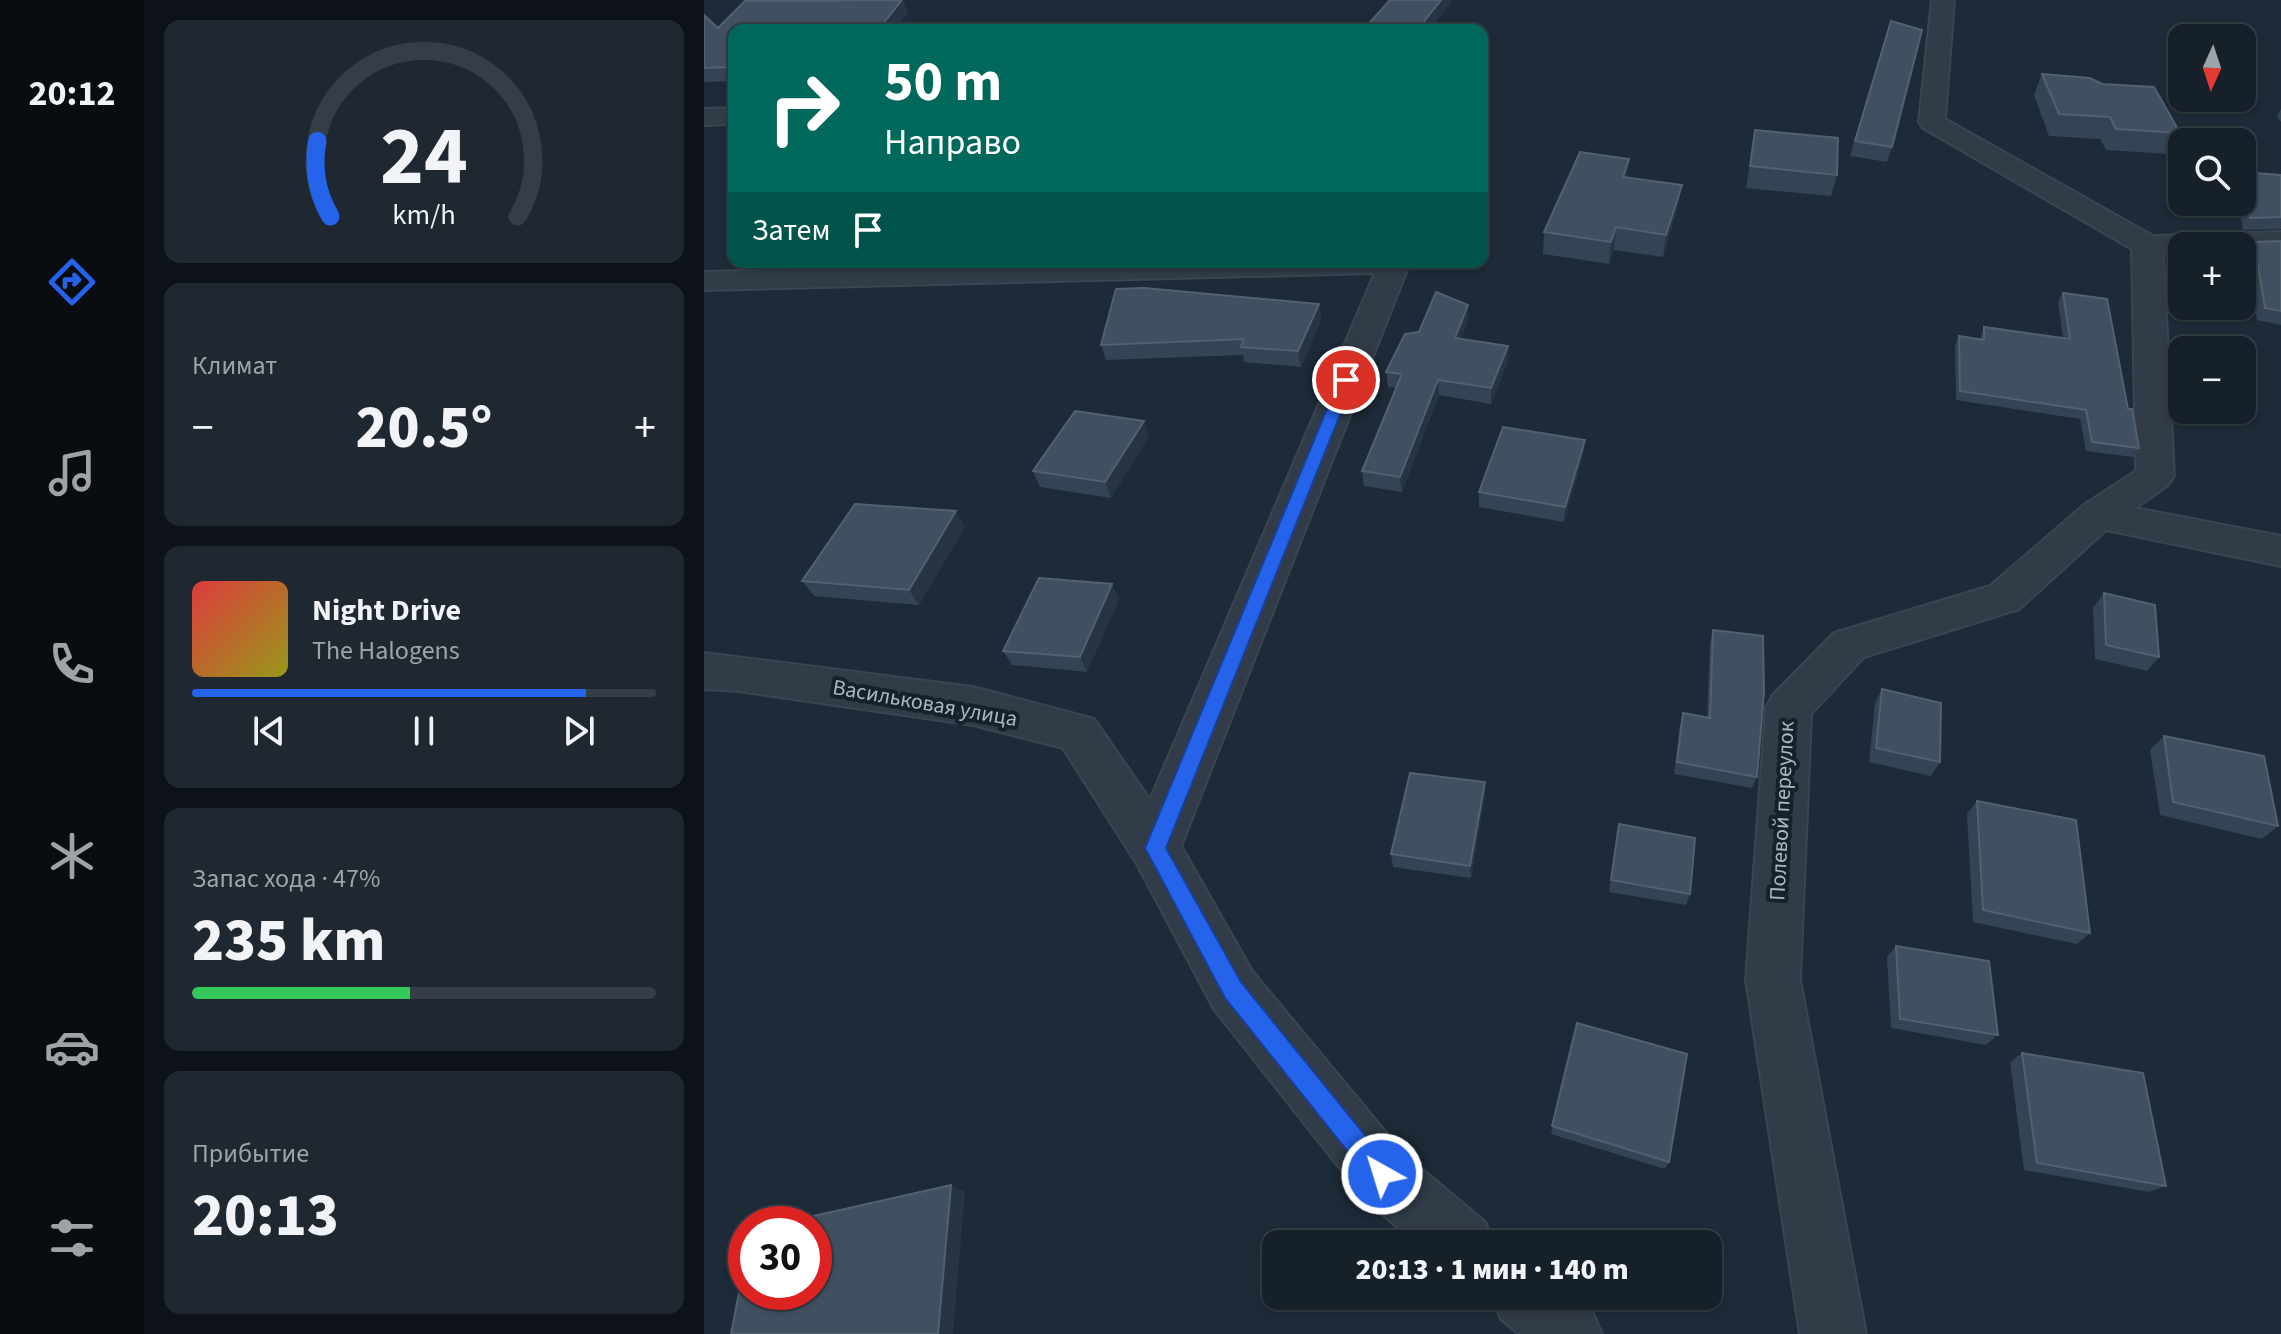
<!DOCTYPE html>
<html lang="ru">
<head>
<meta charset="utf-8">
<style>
	body { margin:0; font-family:"Source Sans 3",sans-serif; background:#1f2831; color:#f1f3f6; height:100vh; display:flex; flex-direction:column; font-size:30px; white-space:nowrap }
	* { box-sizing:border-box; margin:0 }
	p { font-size:26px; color:#9ea3a8 }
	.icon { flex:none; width:44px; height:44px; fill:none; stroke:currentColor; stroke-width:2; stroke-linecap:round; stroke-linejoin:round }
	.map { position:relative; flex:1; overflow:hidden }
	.panel { display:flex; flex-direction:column; gap:20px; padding:20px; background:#0c1217; width:560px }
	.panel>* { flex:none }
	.top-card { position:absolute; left:24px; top:24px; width:760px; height:244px; border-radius:16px; box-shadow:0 2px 6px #0004,0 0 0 2px #353e46; background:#00695c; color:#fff; overflow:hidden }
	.needle { width:52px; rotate:183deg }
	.buttons { position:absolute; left:1464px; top:24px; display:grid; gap:16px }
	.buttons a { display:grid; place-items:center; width:88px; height:88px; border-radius:16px; background:#162029; box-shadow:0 2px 6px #0004,0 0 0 2px #353e46; font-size:40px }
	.speed { position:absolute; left:24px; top:1206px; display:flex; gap:16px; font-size:40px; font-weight:700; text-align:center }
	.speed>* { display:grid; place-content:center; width:104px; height:104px; border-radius:50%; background:#162029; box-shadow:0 2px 6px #0004,0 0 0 2px #353e46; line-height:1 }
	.speed .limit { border:12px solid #d22; background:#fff; color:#111 }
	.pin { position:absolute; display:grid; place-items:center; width:68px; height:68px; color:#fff; margin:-34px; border:4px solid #fff; border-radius:50%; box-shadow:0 2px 8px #0007 }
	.me { position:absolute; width:88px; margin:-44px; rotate:321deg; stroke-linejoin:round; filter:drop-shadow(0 0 6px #0008) }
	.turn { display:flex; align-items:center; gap:28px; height:168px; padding:0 24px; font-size:36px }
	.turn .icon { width:104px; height:104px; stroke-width:2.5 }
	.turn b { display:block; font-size:56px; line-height:68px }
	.then { display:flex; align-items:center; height:76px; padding:0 24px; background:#0003; gap:16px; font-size:30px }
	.big { font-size:60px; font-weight:800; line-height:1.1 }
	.panel .tile { flex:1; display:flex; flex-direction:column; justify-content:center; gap:12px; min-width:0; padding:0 28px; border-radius:16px; background:#1f2831 }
	.panel .dial { align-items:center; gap:0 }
	.dial svg { height:208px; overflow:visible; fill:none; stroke:#353e46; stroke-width:7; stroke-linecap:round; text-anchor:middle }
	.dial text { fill:#f1f3f6; stroke:none }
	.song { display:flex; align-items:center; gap:24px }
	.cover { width:96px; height:96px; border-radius:12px; background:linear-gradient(135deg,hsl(0 70% 55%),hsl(60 70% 35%)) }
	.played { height:8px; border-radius:4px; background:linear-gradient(90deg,#2563eb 85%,#353e46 85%) }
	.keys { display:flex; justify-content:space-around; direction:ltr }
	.heat { display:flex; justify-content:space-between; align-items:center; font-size:44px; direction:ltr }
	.charge { height:12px; border-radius:6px; background:linear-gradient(90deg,#34c759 47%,#353e46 0) }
	.trip { position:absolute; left:558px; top:1230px; width:460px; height:80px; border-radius:16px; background:#162029; box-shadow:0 2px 6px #0004,0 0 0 2px #353e46; font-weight:800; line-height:80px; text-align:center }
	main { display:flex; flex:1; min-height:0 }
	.tab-bar { display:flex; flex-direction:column; width:144px; justify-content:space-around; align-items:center; background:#090d10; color:#9ea3a8 }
	.tab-bar .icon { width:56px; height:56px }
	.tab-bar .selected { color:#2563eb }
	.tab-bar b { font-size:36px; color:#f1f3f6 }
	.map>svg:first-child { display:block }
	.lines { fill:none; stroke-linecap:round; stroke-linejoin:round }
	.minor-casing { stroke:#3a4551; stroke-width:4 }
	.minor { fill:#313c48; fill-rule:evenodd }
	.wall { fill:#354454 }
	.shaded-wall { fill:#263444 }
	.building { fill:#415061; stroke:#526070; stroke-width:2 }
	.route { fill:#2563eb; stroke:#184099; stroke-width:2 }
	.labels { text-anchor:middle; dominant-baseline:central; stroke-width:8; stroke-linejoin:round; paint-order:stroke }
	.street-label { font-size:22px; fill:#aab6c5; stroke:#17212c }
</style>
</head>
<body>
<main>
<nav class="tab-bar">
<b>20:12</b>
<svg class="icon selected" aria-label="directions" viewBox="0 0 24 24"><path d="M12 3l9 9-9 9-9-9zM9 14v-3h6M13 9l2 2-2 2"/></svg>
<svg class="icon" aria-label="music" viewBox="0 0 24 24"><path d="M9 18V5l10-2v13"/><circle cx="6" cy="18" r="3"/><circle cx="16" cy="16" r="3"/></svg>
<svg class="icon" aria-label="phone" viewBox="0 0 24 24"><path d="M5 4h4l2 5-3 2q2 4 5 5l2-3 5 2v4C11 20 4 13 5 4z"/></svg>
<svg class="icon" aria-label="climate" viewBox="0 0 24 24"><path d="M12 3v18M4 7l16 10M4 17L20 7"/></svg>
<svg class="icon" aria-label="car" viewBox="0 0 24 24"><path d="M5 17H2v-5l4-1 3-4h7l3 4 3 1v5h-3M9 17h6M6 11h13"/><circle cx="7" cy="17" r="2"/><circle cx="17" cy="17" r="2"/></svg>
<svg class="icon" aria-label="filters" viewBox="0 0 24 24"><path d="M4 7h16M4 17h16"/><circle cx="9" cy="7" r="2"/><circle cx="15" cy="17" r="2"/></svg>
</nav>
<section class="panel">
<div class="tile dial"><svg viewBox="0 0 100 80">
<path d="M14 69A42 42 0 1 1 86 69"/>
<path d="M14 69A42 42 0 0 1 9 40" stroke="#2563eb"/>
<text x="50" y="56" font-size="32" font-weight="700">24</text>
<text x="50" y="72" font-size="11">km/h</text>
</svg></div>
<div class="tile"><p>Климат</p>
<div class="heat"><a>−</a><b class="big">20.5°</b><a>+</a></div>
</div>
<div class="tile">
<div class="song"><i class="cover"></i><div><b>Night Drive</b><p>The Halogens</p></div></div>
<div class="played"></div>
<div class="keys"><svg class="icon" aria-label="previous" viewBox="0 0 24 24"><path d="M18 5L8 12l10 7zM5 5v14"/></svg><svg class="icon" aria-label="pause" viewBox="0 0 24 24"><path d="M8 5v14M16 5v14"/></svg><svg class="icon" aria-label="next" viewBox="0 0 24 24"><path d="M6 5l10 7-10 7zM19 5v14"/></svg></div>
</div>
<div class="tile"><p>Запас хода · 47%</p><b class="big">235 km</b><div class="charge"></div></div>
<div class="tile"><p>Прибытие</p><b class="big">20:13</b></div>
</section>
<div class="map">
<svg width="1577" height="1334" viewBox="0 0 1577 1334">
	<rect width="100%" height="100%" fill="#1d2a37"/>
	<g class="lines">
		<!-- minor casing -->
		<g class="minor-casing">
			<path id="minor" d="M1228,0H1250L1241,119L1449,236L1577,232V250L1538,251V246H1478V253L1459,254L1470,476L1464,485L1431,508L1577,536V566L1402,530L1315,609L1160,657L1107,714L1096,980L1162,1334H1096L1042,980L1062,708L1069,695L1130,633L1286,586L1380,505L1432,471L1428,249L1219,128L1215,122Z
				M30,108V124L0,125V109Z
				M370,262H706L477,846L548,971L699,1153L781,1222L790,1244H712L657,1195L510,1009L433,864L359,748L269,725L34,691L0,689V653L269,687L390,719L446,800L671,273L0,290V272Z
				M788,1296H870L888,1311L898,1334H815L797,1319Z"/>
		</g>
		<!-- minor -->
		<use href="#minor" class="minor"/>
	</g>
	<!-- wall -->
	<path class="wall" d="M198,0L204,13L190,30H30V81L0,82V15L14,28Z
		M1187,21L1188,147L1183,162L1146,156Z
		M1338,74L1476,133L1464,154L1402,150L1396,139L1345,136L1330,95Z
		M1577,109V122L1573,116Z
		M1051,130L1133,175L1127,196L1042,188Z
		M1538,172L1577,175V229L1539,230L1534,202H1538Z
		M923,177L974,207L959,257L910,250L905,264L839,254L840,232Z
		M1577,241V325L1553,320L1542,254L1550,242Z
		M1359,293L1424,409L1435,448L1429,457L1382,451L1376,419L1252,400L1251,345L1255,336L1276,339L1280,327L1359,338L1354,302Z
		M615,304L617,320L597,367L540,362L539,355L402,360L397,345Z
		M764,321L757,338L804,361L787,404L735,395L698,492L660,486L658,471L692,388L684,387L682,372L715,332Z
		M440,421L445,436L407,498L336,487L329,471Z
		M881,440L879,456L860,522L775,507V492Z
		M261,527L215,605L110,596L98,581Z
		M1400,593L1455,657L1443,671L1391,659L1389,608Z
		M415,599L383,672L308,665L299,651Z
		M1009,630L1053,777L1048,788L970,774L976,725L979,713L1003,717L1006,643Z
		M1178,689L1236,762L1227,776L1165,762L1171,703Z
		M1460,736L1574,826L1558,839L1456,815L1446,750Z
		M781,782V795L767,878L689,867L687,854Z
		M1273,801L1386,933L1373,944L1269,922L1263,814Z
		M915,824L986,894L982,905L905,892Z
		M1192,946L1294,1035L1282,1045L1187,1028L1183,957Z
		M873,1023L965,1162L961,1169L847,1134Z
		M1318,1053L1462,1186L1445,1192L1320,1170L1306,1062Z"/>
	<!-- shaded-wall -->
	<path class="shaded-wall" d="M198,0L204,13L190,30H174Z
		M737,0H749L725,30H713Z
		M925,159L923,181L919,177Z
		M978,185L974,207L959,257L962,235Z
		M912,227L910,250L905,264L907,242Z
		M615,304L617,320L597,367L594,351Z
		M764,305V321L751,353V338Z
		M804,346V361L787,404V388Z
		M734,380L735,395L698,492L696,477Z
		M440,421L445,436L407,498L401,482Z
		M881,440L879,456L860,522L861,507Z
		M252,511L261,527L215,605L205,590Z
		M408,584L415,599L383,672L376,657Z
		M781,782V795L767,878L766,866Z
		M247,1185L261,1191L249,1334H234Z"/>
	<!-- building -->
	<path class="building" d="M198,0L174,30H30V67L0,68V15L14,28L41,1Z
		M686,0H737L713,30H659Z
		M1187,21L1218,30L1188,147L1151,141Z
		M312,28L333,30H310Z
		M1338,74L1386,78L1398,84L1450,87L1476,133L1412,129L1406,117L1355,114Z
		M1051,130L1134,138L1133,175L1046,166Z
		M876,152L925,159L919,177L978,185L962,235L912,227L907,242L840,232Z
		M1538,172L1577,175V217L1546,218Z
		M1577,241V311L1561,308L1550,242Z
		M440,288L615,304L594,351L537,347L540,339L397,345L412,289Z
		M732,292L764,305L751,338L804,346L787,388L734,380L696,477L658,471L698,374L682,372L701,334L715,332Z
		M1359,293L1403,299L1424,409H1428L1435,448L1388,442L1382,410L1256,391L1255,336L1280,340V327L1366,339Z
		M371,411L440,421L401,482L329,471Z
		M799,427L881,440L861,507L775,492Z
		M151,504L252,511L205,590L98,581Z
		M335,578L408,584L376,657L299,651Z
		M1400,593L1451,605L1455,657L1402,645Z
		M1009,630L1059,636L1060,692L1053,777L973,762L979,713L1006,718Z
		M1178,689L1237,703L1236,762L1172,748Z
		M1460,736L1560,756L1574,826L1469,802Z
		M706,773L781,782L766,866L687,854Z
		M1273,801L1372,820L1386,933L1279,910Z
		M915,824L991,838L986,894L907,880Z
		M1192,946L1285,961L1294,1035L1196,1019Z
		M873,1023L983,1054L965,1162L848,1126Z
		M1318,1053L1439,1073L1462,1186L1333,1163Z
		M247,1185L234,1334H27L42,1256V1292H110V1224H74Z"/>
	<!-- route -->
	<path class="route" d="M642,376L650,380L462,848L537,982L686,1166L690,1174L686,1183L678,1187L669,1183L521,998L441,848L635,380Z"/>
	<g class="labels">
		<!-- street labels -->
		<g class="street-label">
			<text transform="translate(221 703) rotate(10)">Васильковая улица</text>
			<text transform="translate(1078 811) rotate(-87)">Полевой переулок</text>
		</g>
	</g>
</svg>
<div class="buttons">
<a><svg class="needle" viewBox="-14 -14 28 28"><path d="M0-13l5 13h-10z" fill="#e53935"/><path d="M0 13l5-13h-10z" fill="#9ea3a8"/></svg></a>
<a><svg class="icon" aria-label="search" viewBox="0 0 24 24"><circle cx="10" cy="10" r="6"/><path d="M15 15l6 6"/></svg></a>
<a>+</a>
<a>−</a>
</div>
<div class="speed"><div class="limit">30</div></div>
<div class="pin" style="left:642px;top:380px;background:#d93025"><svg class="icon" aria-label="arrive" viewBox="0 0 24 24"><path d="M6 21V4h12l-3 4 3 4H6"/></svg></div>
<svg class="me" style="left:678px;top:1174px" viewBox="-20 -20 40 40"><circle r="17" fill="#2563eb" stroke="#fff" stroke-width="3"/><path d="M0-11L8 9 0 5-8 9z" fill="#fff"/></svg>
<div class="trip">20:13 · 1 мин · 140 m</div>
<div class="top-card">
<div class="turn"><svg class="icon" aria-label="right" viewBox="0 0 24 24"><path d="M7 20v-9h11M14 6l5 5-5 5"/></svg><div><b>50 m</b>Направо</div></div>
<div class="then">Затем<svg class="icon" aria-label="arrive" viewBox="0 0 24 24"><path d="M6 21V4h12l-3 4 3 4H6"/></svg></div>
</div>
</div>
</main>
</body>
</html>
